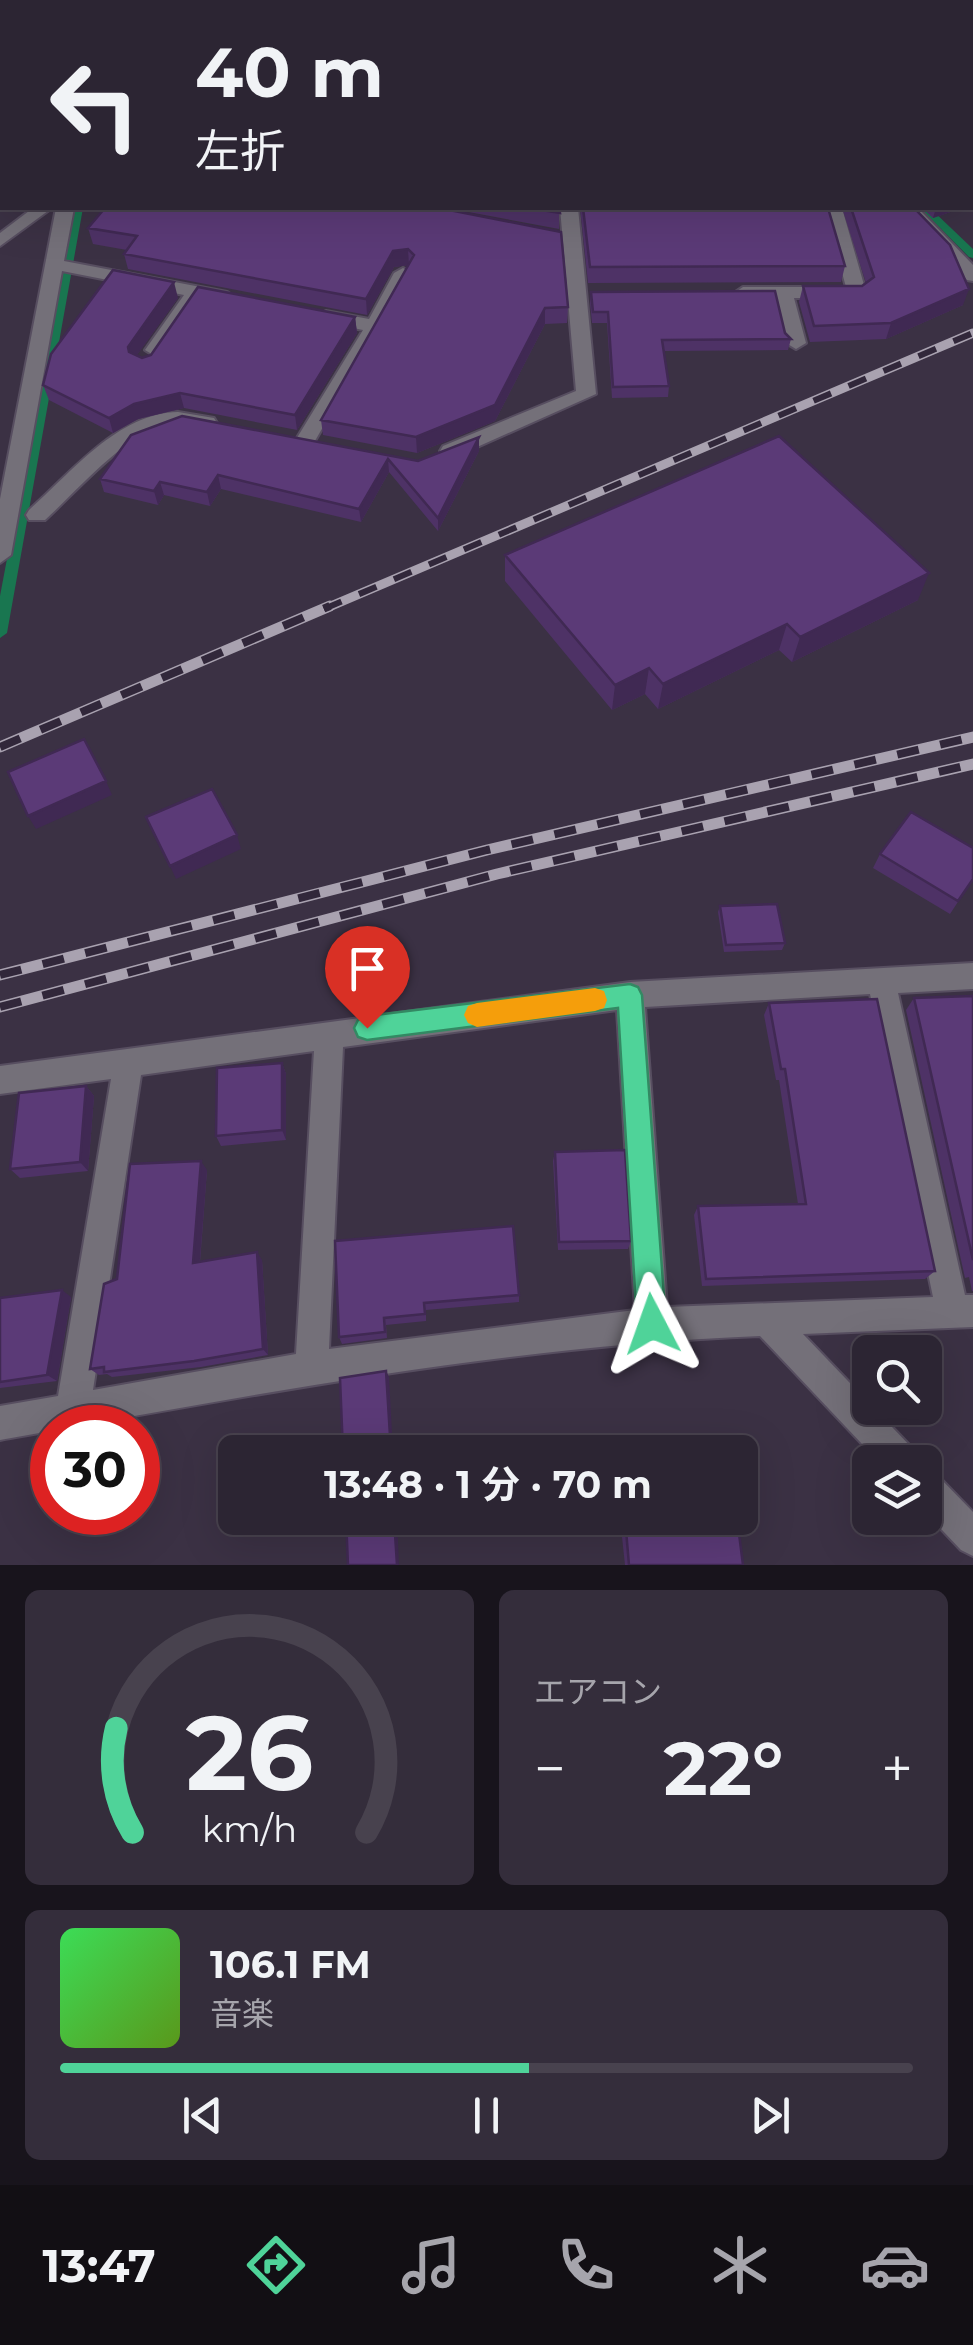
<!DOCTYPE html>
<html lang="ja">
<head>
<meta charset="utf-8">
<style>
	body { margin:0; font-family:Montserrat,"Noto Sans JP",sans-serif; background:#342d3b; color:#f1f3f6; height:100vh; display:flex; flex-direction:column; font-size:38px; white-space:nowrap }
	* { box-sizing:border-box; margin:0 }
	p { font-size:32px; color:#a6a5ac }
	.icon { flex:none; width:55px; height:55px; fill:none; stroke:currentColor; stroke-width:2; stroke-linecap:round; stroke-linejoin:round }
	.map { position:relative; height:1565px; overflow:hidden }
	.sheet { display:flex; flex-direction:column; gap:25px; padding:25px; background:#18141c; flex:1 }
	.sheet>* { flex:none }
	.guide { position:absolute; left:0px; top:0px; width:975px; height:210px; box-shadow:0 10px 40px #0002,0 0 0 2px #48424e; background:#2c2533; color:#f1f3f6; overflow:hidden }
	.controls { position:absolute; left:852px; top:1335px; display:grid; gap:20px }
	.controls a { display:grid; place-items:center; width:90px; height:90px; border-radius:15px; background:#2c2533; box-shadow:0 10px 40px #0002,0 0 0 2px #48424e; font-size:50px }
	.speed { position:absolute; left:30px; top:1405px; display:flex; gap:20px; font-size:50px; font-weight:700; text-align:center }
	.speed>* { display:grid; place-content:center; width:130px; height:130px; border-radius:50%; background:#2c2533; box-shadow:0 10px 40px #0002,0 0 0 2px #48424e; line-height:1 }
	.speed .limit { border:15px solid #d22; background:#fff; color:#111 }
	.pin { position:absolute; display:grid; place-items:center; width:85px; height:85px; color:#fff; margin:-102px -42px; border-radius:50% 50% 50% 0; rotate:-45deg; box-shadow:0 0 10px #0007 }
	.pin .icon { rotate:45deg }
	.me { position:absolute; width:110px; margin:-55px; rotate:356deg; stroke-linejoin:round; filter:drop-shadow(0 0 8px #0008) }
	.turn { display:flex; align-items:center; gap:35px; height:210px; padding:0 30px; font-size:45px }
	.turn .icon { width:130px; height:130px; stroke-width:2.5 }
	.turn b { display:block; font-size:70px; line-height:85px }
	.big { font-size:75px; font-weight:700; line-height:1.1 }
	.sheet .widget { flex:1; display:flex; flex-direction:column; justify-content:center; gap:15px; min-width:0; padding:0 35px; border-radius:15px; background:#342d3b }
	.sheet .dial { align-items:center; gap:0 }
	.dial svg { height:260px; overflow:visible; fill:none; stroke:#48424e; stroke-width:7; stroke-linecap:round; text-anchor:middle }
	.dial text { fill:#f1f3f6; stroke:none }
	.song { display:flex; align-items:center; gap:30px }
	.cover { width:120px; height:120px; border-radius:15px; background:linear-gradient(135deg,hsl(130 70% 55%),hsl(90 70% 35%)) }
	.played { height:10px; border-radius:5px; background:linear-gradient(90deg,#4fd399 55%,#48424e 55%) }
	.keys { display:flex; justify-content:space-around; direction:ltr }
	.heat { display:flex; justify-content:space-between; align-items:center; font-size:55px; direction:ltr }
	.sheet .tiles { flex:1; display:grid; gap:25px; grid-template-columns:1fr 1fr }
	.widget:last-child { grid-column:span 2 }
	.trip { position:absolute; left:218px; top:1435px; width:540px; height:100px; border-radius:15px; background:#2c2533; box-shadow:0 10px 40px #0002,0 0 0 2px #48424e; font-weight:700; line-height:100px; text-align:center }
	.tab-bar { display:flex; height:160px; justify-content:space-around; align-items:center; background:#120f14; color:#a6a5ac }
	.tab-bar .icon { width:70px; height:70px }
	.tab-bar .selected { color:#4fd399 }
	.tab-bar b { font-size:45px; color:#f1f3f6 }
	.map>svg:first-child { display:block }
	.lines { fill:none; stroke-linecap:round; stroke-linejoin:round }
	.stream { fill:#197650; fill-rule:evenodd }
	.minor-casing { stroke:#574e60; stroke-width:4 }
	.minor { fill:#747079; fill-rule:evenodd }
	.rail-far1-casing { stroke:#a9a2b0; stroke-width:9 }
	.rail-casing { stroke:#a9a2b0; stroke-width:11 }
	.rail-far1 { stroke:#31273a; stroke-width:6; stroke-dasharray:19; stroke-linecap:butt }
	.rail { stroke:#31273a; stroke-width:8; stroke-dasharray:22; stroke-linecap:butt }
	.wall { fill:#4e3266 }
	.shaded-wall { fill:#402953 }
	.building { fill:#5b3a77; stroke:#402953; stroke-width:2.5 }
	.route { fill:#4fd399; stroke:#338963; stroke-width:2.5 }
	.slow { fill:#f59e0b }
</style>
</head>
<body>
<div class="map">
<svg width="973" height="1565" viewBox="0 0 973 1565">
	<rect width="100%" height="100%" fill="#3b3144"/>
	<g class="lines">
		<!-- stream -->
		<path class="stream" d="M203,0H212L210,2H202Z
			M714,0H723L724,2H716Z
			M73,208H83L7,633L0,638V596Z
			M920,208H930L973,249V258L969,257Z"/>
		<!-- minor casing -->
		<g class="minor-casing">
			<path id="minor" d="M509,0H526L527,2H511Z
				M699,0H714L715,2H701Z
				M33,208H52L0,246V233Z
				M56,208H74L64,261L227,292L236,298L227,304L200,298L162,354L155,356L145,350L184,295L62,271L11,555L0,563V499Z
				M560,208H578L596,394L457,456H443L440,451L443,446L576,391Z
				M824,208H842L866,292L857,298H794L806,343L796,349L786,343L776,298L743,299L734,293L743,287H846Z
				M901,208H918L973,265V281L967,280Z
				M403,268L412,273L312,446H298L295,441L363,330L319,321L317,317L326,311L369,319L394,273Z
				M178,412L214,418L217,423L207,430C194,427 181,424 168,426C127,431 75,493 45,520H29L26,515L29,510C71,473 118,413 178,412Z
				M973,963V989L898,993L965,1295H973V1327L803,1334L914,1450L919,1462H879L760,1336C505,1346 246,1396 0,1440V1406L58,1396L111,1079L0,1094V1066L630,982ZM870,994L933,1297L667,1307L645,1007ZM617,1010L635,1310L329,1349L343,1047ZM314,1051L296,1354L93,1390L141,1075Z
				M925,1470L937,1475L973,1512V1556L961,1550L925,1512Z"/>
		</g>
		<!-- minor -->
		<use href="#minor" class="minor"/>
		<!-- rail-far1 casing -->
		<g class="rail-far1-casing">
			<path id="rail-far1" d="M324,609L973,333"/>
		</g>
		<!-- rail casing -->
		<g class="rail-casing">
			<path id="rail" d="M0,747L330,606
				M0,975L487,850L973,737
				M0,1007L497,874L973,764"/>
		</g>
		<!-- rail-far1 -->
		<use href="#rail-far1" class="rail-far1"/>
		<!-- rail -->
		<use href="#rail" class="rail"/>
	</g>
	<!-- wall -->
	<path class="wall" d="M786,0H973L972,2H789Z
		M439,208L568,307L567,323L545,324L495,421L417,453L323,435L321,420L408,265L394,267L367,315L128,269L124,254L127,250L93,244L88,228Z
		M447,208H559V229Z
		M580,208H828L845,266L841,282L588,283Z
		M842,208H914L963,305L886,339L810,342L799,302L803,286H862L866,283Z
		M922,208H962L933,218Z
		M591,292L785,333L791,339L788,350L664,351L669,386L668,397L612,398L607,323H592L590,303Z
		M178,298L136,356L142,358L355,317L357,333L297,430L184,408L138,419L113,433L49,400L43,385Z
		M131,435L418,461L479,451L438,531L389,472L361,522L221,489L210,506L164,495L158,505L104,492L100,479Z
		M505,555L918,600L792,662L779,650L658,709L645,694L612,710L505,581Z
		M880,854L973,879L950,914L873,868Z
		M720,906L785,943L782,950L724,952L718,912Z
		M973,996V1291H972L969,1277L965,1278L906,1010L914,998Z
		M769,1003L935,1271L925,1279L702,1286L694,1215L698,1206L798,1204L779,1080H776L764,1015Z
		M282,1063L286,1074V1140L221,1146L216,1136Z
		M86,1086L94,1096L88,1171L20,1178L10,1169Z
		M555,1152L631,1241L628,1249L558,1250L553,1161Z
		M207,1170L200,1262L262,1260L268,1355L201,1367L112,1377L107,1374L99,1375L90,1369Z
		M335,1241L519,1295V1302L426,1310V1321L386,1325L387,1338L342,1344L339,1337Z
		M71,1297L57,1381L0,1388V1298Z
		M620,1518H737L743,1565H625Z"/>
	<!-- shaded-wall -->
	<path class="shaded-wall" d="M2,45V69L0,70V46Z
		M936,208H962L933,218Z
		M408,249L409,265L394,267L367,315L366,299L393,251Z
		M174,282L178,298L132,362L128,347Z
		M969,289L963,305L886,339L891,323Z
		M545,308V324L495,421L417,453L416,437Z
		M355,317L357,333L297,430L295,415Z
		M180,393L184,408L138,419L113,433L109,418L134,404Z
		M479,437V451L438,531V518Z
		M388,459L389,472L361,522L359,509Z
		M218,475L221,489L210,506L207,492Z
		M160,482L164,495L158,505L154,491Z
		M929,573L918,600L792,662L800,637Z
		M787,624L779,650L658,709L663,684Z
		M649,668L645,694L612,710L615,685Z
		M106,781L112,795L36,829L28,816Z
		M237,835L241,849L176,879L170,866Z
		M282,1063L286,1074V1140L282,1130Z
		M86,1086L94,1096L88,1171L80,1162Z
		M201,1161L207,1170L199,1271L193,1263Z
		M257,1252L262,1260L268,1355L263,1349Z
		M62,1290L71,1297L57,1381L47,1375Z
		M386,1371L389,1377L393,1452H391Z
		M394,1518H397L399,1565H397Z"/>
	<!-- building -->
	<path class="building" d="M0,0H4L7,2H2V45L0,46Z
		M211,0H327L342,2H209Z
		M806,0H973V189L972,2H809Z
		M105,208H439L561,232L568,307L545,308L495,405L416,437L321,420L414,255L408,249L393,251L366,299L124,254L137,236L88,228Z
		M529,208H559L560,213Z
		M583,208H828L845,266L590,267Z
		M851,208H914L950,245L969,289L891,323L814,326L803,286H862L874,277Z
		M113,270L174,282L128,347L129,352L142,358L151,355L198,287L355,317L295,415L180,393L134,404L109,418L43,385L51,354Z
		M775,291L785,333L791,339L662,340L669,386L613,387L608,312H593L591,292Z
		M182,416L418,461L479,437L438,518L388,459L359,509L218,475L207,492L160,482L154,491L100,479L131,435Z
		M779,436L929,573L800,637L787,624L663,684L649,668L615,685L505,555Z
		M84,739L106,781L28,816L8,772Z
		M212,789L237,835L170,866L146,817Z
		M911,812L973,848V879L958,901L880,854Z
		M777,904L785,943L726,945L720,906Z
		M973,996V1260L914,998Z
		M877,999L935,1271L706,1279L698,1206L806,1204L785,1069H781L769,1003Z
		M282,1063V1130L216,1136L217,1068Z
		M86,1086L80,1162L10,1169L19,1093Z
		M625,1150L631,1241L559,1242L555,1152Z
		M201,1161L193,1263L257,1252L263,1349L194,1361L104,1372V1367L90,1369L104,1284L117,1279L130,1164Z
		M513,1226L519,1295L424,1303L425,1314L384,1318L385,1332L339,1337L335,1241Z
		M62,1290L47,1375L0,1382V1298Z
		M386,1371L391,1452H343L340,1378Z
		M726,1443L727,1452H618V1448Z
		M346,1518H394L397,1565H348Z
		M625,1518H737L743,1565H629Z"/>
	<!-- route -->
	<path class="route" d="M630,984L638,987L642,995L666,1324L662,1335L652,1339L641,1335L637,1324L618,1008L367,1040L358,1037L354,1028L358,1020L367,1016Z"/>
	<!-- slow -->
	<path class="slow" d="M595,988L604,991L607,1000L604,1008L595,1011L477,1027L468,1023L464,1015L468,1006L477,1003Z"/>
</svg>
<div class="controls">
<a><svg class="icon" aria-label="search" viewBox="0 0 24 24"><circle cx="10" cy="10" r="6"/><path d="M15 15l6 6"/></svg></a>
<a><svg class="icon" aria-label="layers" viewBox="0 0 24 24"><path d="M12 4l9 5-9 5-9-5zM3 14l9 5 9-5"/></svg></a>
</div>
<div class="speed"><div class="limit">30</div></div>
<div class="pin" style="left:367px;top:1028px;background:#d93025"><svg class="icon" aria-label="arrive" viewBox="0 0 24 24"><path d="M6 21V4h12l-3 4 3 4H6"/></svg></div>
<svg class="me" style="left:652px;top:1324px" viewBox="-20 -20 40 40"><path d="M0-17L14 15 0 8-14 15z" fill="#4fd399" stroke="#fff" stroke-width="4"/></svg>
<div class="trip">13:48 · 1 分 · 70 m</div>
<div class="guide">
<div class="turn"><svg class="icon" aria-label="left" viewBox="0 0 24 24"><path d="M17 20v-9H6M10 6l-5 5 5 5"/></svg><div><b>40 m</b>左折</div></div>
</div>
</div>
<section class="sheet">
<div class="tiles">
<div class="widget dial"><svg viewBox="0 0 100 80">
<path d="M14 69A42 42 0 1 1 86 69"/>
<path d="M14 69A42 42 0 0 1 9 37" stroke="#4fd399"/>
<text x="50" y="56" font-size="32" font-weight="700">26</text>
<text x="50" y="72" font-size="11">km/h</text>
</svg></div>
<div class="widget"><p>エアコン</p>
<div class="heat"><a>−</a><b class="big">22°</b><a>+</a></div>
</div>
<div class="widget">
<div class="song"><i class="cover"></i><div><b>106.1 FM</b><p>音楽</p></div></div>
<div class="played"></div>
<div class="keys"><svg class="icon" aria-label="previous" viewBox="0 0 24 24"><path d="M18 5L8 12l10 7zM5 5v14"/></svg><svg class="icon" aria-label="pause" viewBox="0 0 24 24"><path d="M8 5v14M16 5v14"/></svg><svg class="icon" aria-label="next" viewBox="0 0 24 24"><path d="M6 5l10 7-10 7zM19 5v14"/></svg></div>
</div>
</div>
</section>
<nav class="tab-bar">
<b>13:47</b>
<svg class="icon selected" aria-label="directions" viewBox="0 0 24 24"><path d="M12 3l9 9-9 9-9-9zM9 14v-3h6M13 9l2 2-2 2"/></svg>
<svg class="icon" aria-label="music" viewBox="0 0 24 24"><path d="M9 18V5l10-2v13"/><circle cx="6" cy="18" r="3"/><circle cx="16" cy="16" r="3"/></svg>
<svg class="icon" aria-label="phone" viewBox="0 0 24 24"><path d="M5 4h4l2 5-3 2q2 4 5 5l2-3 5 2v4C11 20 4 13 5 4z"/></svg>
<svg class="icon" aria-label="climate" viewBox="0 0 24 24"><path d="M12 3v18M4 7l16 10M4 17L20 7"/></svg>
<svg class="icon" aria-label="car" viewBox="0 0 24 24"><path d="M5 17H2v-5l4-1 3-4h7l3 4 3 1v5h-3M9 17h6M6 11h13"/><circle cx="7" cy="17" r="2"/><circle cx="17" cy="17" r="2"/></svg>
</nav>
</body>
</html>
